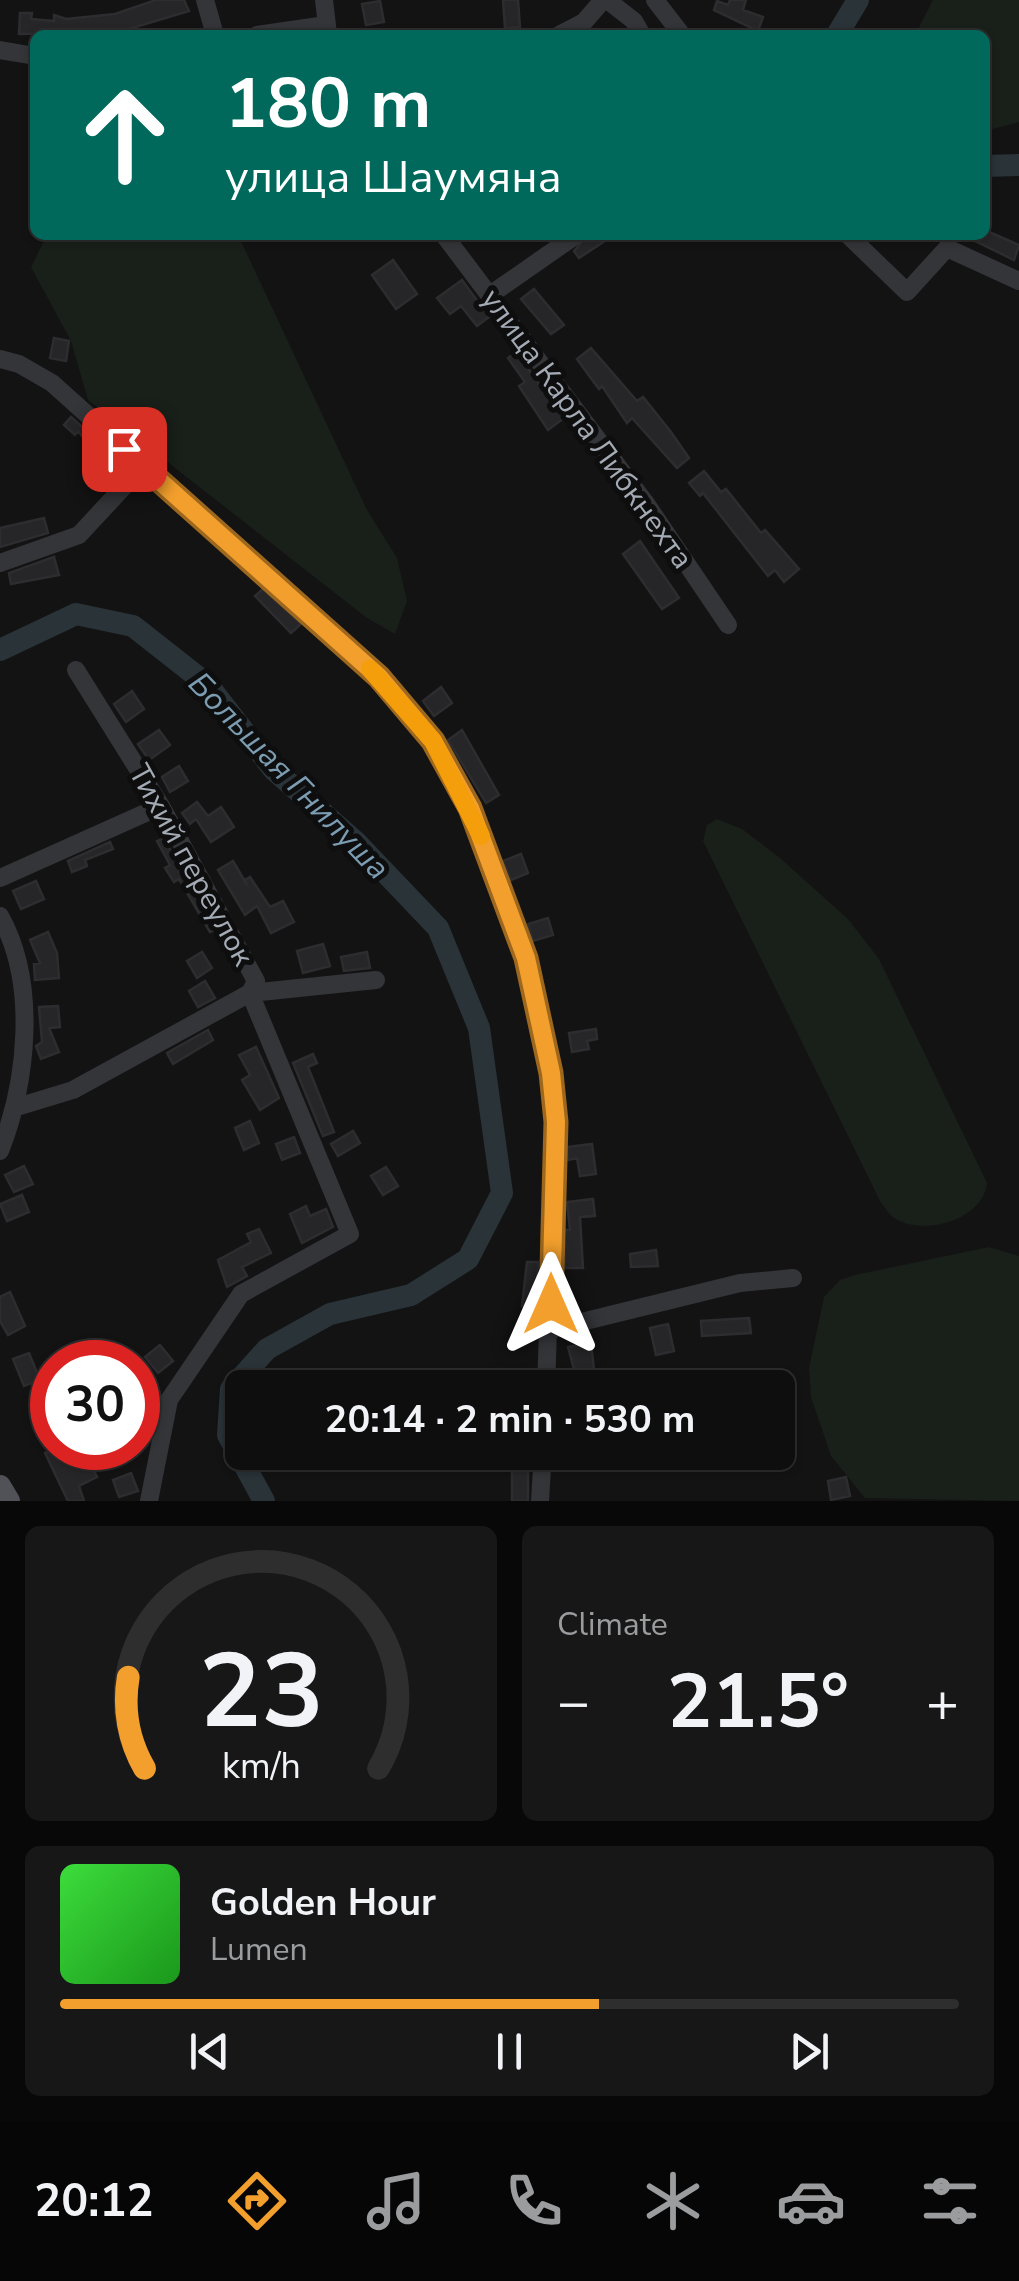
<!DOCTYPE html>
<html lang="en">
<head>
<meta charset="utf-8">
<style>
	body { margin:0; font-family:"Nunito Sans",sans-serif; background:#171718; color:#f1f3f6; height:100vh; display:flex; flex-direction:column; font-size:38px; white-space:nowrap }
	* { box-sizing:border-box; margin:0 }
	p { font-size:32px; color:#9b9c9e }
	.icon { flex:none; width:55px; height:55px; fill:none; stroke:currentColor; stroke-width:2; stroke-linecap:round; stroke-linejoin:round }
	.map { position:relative; height:1501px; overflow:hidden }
	.panel { display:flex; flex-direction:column; gap:25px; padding:25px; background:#080808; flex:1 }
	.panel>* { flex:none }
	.top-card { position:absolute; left:30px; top:30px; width:960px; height:210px; border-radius:15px; box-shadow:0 2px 8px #0004,0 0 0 2px #2e2e2f; background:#00695c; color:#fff; overflow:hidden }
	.speed { position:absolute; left:30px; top:1340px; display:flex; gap:20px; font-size:50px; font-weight:700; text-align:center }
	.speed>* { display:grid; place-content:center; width:130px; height:130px; border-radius:50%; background:#0e0e0f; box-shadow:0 2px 8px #0004,0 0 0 2px #2e2e2f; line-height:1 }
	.speed .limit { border:15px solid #d22; background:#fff; color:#111 }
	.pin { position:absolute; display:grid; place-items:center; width:85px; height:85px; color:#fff; margin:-42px; border-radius:20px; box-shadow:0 5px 15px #0006 }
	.me { position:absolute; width:110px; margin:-55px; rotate:0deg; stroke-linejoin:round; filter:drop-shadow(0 0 8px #0008) }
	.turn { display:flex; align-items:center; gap:35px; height:210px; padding:0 30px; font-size:45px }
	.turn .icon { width:130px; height:130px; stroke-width:2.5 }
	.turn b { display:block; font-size:70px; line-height:85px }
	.big { font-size:75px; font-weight:700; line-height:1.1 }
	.panel .widget { flex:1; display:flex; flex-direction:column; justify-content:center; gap:15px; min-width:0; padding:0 35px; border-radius:15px; background:#171718 }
	.panel .dial { align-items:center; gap:0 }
	.dial svg { height:260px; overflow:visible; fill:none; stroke:#2e2e2f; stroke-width:7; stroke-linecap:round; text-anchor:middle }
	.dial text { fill:#f1f3f6; stroke:none }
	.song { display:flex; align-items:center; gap:30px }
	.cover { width:120px; height:120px; border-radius:15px; background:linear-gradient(135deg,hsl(120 70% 55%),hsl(120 70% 35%)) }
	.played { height:10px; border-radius:5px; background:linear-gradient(90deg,#f29f2d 60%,#2e2e2f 60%) }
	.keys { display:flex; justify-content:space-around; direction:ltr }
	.heat { display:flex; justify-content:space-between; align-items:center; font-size:55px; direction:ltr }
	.panel .tiles { flex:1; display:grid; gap:25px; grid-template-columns:1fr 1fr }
	.widget:last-child { grid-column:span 2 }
	.trip { position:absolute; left:225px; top:1370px; width:570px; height:100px; border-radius:15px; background:#0e0e0f; box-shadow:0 2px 8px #0004,0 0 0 2px #2e2e2f; font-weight:700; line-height:100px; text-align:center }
	.dock { display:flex; height:160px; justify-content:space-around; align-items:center; background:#060606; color:#9b9c9e }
	.dock .icon { width:70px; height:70px }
	.dock .on { color:#f29f2d }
	.dock b { font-size:45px; color:#f1f3f6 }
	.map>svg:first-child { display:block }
	.green { fill:#191f19 }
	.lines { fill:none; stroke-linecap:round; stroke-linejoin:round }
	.river { stroke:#293338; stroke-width:22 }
	.building { fill:#262628; stroke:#2d2d30; stroke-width:2.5 }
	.minor { stroke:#343539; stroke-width:18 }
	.major { stroke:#505258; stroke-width:22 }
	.route-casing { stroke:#9d671d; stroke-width:25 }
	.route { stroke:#f29f2d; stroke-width:18 }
	.slow { stroke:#f59e0b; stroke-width:18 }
	.labels { text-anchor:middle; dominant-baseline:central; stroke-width:10; stroke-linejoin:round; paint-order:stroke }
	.street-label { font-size:30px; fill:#a4abb5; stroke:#0e0e0f }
	.water-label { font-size:32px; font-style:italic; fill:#7b9cb1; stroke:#0e0e0f }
</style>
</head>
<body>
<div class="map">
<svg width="1019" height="1501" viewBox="0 0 1019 1501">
	<rect width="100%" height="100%" fill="#131314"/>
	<!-- green -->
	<path class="green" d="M933,0H1019V122L985,131V35H915Z
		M47,235H238L367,510L397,558L407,601L395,634L367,618L88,400L71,341L31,267Z
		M717,819L742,829L780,858L848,919L879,959L987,1183C984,1218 928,1236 898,1220C891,1217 886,1209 881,1203L703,841L707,825Z
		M989,1247L1019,1256V1501L865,1498L831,1456L811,1397L809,1368L824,1297L840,1280L855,1275Z"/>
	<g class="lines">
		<!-- river -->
		<path class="river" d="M837,35L858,0
			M985,166L1019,165
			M0,650L76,614L133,626L208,685L274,770L357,843L438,928L479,1028L502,1193L468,1259L411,1295L330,1314L267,1349L231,1389L228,1435L264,1501"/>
	</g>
	<!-- building -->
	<path class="building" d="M156,0H184L189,11L119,32L19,34L20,13H32L31,19L54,21V15L66,19L115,14Z
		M503,0H518L520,27L505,28Z
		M730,0H746L743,10L763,17L758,31L714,10L717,1L728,5Z
		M380,1L384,22L366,25L362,4Z
		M987,231L1019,245L1014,260L963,235Z
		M588,235H614L579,258L574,251Z
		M393,260L417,294L396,309L372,275Z
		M462,280L489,317L477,326L461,306L450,314L437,298Z
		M534,289L564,325L551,334L521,299Z
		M54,338L69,341L66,361L50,358Z
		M591,348L637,401L643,397L671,432L689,458L677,468L632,418L627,423L602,386L599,389L590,377L577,359Z
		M516,352L564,418L548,430L519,386L525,382L508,358Z
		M71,417L117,458L107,467L78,431L75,435L64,425Z
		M704,471L721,492L726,489L761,533L765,530L799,569L784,582L775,570L768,576L703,493L700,496L689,483Z
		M44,518L48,533L0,547V528Z
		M640,541L679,598L662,609L623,554Z
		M54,557L59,575L11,584L9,573Z
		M263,589L301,624L291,633L255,596Z
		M441,687L452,703L434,716L423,701Z
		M132,691L144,709L126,722L114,704Z
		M159,730L170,745L149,760L138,744Z
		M462,730L499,795L486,803L448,740Z
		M179,766L188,781L170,792L162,777Z
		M197,802L208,816L221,807L234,827L211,842L196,819L190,824L182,813Z
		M164,838L214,930L210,932L179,879L174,882L165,868L170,865L157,841Z
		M110,842L113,849L85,860L87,866L72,872L68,861Z
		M521,854L528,873L511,880L503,861Z
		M233,861L247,885L245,880L250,877L270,907L283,901L294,922L271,933L257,906L245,915L218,870Z
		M36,881L44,899L21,909L13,891Z
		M548,918L553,935L533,941L528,924Z
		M48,932L57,953L59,978L35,980L34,964L40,963L30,940Z
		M323,944L330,966L303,973L297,951Z
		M202,952L212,968L197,978L187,961Z
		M367,952L370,968L344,971L341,957Z
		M205,981L215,998L198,1007L189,991Z
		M58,1006L60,1027L49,1028L59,1052L41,1059L36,1046L42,1042L39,1007Z
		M596,1029L597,1039L587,1041L589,1049L572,1052L569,1033Z
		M208,1030L213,1040L173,1064L167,1053Z
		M256,1047L279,1098L260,1110L242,1080L250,1075L239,1055Z
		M313,1054L317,1063L308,1067L334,1132L323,1136L293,1063Z
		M250,1121L259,1143L244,1150L235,1128Z
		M353,1131L360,1143L338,1156L331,1144Z
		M294,1137L300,1153L282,1160L276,1144Z
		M592,1144L596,1174L580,1176L577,1158L568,1160L567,1147Z
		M24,1166L33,1184L14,1192L5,1175Z
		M386,1167L398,1186L383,1195L371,1176Z
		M22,1195L29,1212L7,1221L0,1204Z
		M593,1199L595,1216L580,1217L583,1268H565L564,1230H570L567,1202Z
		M306,1206L310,1216L326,1209L333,1227L302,1243L290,1214Z
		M259,1229L271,1253L242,1267L247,1276L227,1287L218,1260L251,1242L247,1234Z
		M656,1250L658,1266L631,1267L630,1254Z
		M527,1262H538L536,1306H522Z
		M10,1292L25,1326L8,1335L0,1321V1297Z
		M749,1318L751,1333L702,1336L701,1321Z
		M668,1324L674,1351L656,1355L650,1328Z
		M591,1343L596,1388H579L568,1347Z
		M160,1345L173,1361L158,1373L145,1357Z
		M29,1353L40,1380L24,1386L13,1359Z
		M57,1448H66L74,1465L88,1458L97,1477L79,1486L84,1501H68L45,1453Z
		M528,1455V1501H512V1457Z
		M131,1473L138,1491L119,1497L113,1480Z
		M846,1477L850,1496L831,1500L828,1481Z"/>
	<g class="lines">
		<!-- minor -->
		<path class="minor" d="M205,0L215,35
			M324,0L328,34
			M607,0L634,21L642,35
			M655,0L682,35
			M257,35L326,25
			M559,35L584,22L603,0
			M0,50L35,56
			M444,235L647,505L728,625
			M848,235L907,292L947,248L1019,281
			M490,295L576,235
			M0,359L19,364L52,383L379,677L433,741L470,808L526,958L556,1100L546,1388
			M0,563L79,535L143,466
			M76,670L161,806L256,981L250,993L350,1234L241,1294L169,1400L149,1501
			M0,878L161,806
			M0,916C38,984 27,1082 0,1151
			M17,1107L73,1090L250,993L376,980
			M549,1330L740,1283L793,1278
			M540,1501L543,1452"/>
		<!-- major -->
		<path class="major" d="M0,1486L9,1501"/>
	</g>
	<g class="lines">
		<!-- route casing -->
		<g class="route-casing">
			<path id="route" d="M124,449L379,677L433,741L470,808L526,958L551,1073L556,1122L551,1304"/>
		</g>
		<!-- route -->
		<use href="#route" class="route"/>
		<!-- slow -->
		<path class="slow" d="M370,669L433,741L481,836"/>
	</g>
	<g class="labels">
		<!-- street labels -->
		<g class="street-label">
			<text transform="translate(587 429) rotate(54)">улица Карла Либкнехта</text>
			<text transform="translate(191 865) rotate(61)">Тихий переулок</text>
		</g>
		<!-- water labels -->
		<g class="water-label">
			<text transform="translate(289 776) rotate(46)">Большая Гнилуша</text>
		</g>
	</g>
</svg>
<div class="speed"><div class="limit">30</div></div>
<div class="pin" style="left:124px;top:449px;background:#d93025"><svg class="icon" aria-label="arrive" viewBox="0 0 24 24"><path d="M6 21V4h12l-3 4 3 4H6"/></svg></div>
<svg class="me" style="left:551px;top:1304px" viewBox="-20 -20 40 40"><path d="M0-17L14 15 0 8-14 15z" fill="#f29f2d" stroke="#fff" stroke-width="4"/></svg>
<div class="trip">20:14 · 2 min · 530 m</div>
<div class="top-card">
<div class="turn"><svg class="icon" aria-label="ahead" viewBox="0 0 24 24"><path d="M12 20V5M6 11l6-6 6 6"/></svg><div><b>180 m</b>улица Шаумяна</div></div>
</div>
</div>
<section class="panel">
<div class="tiles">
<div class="widget dial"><svg viewBox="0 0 100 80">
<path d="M14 69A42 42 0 1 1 86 69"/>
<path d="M14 69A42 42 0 0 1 9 41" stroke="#f29f2d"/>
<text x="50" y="56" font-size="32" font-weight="700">23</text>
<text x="50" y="72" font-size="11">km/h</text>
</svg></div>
<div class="widget"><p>Climate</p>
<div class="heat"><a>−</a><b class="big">21.5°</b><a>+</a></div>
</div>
<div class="widget">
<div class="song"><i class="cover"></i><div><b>Golden Hour</b><p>Lumen</p></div></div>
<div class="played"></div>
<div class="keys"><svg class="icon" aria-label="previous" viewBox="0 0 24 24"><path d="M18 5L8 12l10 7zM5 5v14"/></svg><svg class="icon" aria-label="pause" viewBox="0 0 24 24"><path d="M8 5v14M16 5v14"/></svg><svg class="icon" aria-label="next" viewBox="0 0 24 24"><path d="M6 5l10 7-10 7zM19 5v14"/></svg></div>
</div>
</div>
</section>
<nav class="dock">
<b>20:12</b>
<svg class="icon on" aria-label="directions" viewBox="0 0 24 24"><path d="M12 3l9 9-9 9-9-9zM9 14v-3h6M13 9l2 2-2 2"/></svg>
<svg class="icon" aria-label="music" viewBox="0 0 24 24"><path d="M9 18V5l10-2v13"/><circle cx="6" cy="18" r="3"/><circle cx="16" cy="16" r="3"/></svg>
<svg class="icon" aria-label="phone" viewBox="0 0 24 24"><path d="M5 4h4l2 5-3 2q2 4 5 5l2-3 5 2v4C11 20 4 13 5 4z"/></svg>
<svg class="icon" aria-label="climate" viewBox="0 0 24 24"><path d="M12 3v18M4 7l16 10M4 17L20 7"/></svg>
<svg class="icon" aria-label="car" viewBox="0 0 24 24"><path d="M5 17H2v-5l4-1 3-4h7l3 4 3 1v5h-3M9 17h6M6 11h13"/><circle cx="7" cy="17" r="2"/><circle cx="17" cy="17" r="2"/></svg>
<svg class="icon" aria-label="filters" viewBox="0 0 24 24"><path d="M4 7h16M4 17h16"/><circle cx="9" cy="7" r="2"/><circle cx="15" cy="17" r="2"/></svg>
</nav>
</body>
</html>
